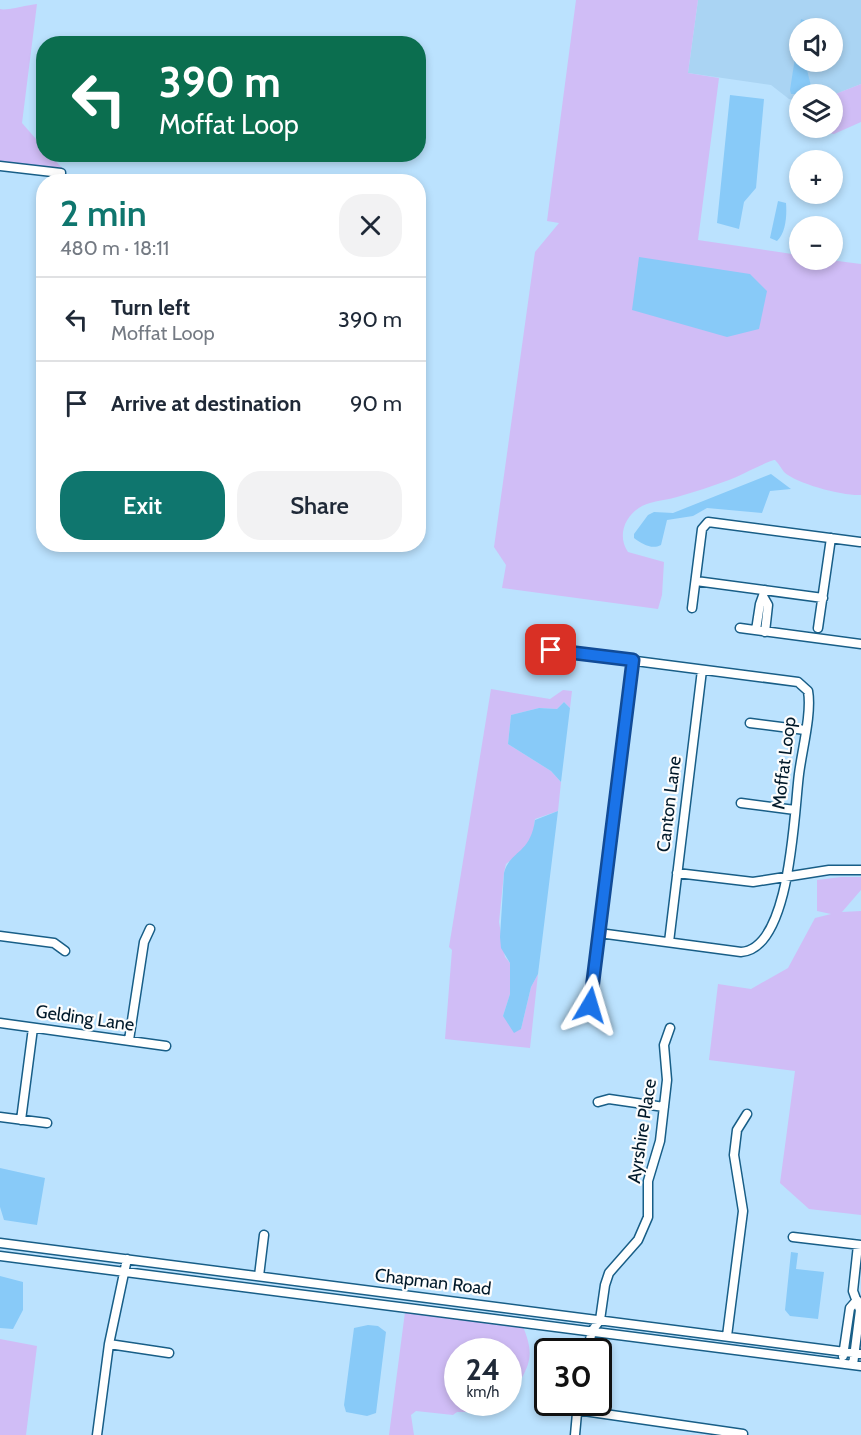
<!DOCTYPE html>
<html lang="en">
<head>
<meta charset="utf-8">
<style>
	:root { --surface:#fff; --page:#f2f2f3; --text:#1f2937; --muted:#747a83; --line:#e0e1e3; --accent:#0f766e }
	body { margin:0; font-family:Cabin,sans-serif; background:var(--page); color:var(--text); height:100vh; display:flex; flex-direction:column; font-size:22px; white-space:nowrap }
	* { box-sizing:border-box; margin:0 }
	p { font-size:20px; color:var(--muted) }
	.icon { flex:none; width:33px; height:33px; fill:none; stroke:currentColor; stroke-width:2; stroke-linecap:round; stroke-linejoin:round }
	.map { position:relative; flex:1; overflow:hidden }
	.details { position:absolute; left:36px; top:174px; width:390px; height:378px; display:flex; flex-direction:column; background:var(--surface); border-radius:24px; box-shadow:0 3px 9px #0003 }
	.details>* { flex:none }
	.guide { position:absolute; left:36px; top:36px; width:390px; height:126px; border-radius:24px; box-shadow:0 3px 9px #0003; background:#0b6e4f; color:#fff; overflow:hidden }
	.tools { position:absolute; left:789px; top:18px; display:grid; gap:12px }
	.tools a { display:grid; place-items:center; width:54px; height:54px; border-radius:50%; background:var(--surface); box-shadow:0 3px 9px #0003; font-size:30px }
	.speed { position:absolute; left:444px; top:1338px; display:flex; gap:12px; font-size:30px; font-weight:700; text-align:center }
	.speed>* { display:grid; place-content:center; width:78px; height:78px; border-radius:50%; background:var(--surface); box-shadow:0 3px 9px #0003; line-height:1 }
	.speed small { font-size:15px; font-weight:400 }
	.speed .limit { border:3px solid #111; border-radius:9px; background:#fff; color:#111 }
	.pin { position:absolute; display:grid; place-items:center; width:51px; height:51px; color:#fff; margin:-26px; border-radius:12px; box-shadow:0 3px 9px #0006 }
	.me { position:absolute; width:66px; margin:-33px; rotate:7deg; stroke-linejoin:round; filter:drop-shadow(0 0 4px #0008) }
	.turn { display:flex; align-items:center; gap:21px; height:126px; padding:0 24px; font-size:27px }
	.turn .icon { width:78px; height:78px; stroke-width:2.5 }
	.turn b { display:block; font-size:42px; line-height:51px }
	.round { display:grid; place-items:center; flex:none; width:63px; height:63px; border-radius:24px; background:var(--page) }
	.overview { display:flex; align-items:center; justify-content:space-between; height:102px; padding:0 24px }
	h1 { font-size:36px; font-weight:600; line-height:45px; color:var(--accent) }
	.primary-button { display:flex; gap:12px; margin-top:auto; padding:12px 24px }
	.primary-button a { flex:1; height:69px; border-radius:24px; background:var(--accent); color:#fff; font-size:24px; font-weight:600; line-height:69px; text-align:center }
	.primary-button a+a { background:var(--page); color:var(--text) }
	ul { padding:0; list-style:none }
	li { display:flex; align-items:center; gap:18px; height:84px; padding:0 24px; border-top:2px solid var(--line) }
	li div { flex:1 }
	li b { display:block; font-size:22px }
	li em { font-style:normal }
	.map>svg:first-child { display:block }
	.built { fill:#aad4f3; fill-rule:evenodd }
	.green { fill:#d0bdf6 }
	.water { fill:#88caf8 }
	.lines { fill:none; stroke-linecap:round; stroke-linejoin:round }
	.minor-casing { stroke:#185e87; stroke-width:11 }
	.minor { stroke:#fff; stroke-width:8 }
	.route-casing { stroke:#114b97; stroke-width:15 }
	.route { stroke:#1a73e8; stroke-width:10 }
	.labels { text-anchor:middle; stroke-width:4.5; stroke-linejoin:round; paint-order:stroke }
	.street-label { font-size:18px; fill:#00192a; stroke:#fdfdfd }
</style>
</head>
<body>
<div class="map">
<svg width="861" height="1435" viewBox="0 0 861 1435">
	<rect width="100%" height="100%" fill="#bbe2fe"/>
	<path class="built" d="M698,0H861V84L833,95L800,94L799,101L789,99L771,85L688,73ZM800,28H832V62H800Z"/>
	<path class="green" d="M576,0H698L688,73L719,78L698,240L799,255L800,260H830L861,264V495C843,496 797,484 784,472C781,468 779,464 775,460C770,460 739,476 729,480C712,486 695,492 677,497C668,500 659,500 650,503C628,509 615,533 628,552L664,562L662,595L658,609L502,588L506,565L494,547L535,252L559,223L547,221Z
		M37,4L22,123L43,147L44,154L50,155L64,170L0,162V9C6,11 27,5 37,4Z
		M861,84V122L834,134L815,130L814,128H832L833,95Z
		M491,689L550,699L563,690L572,691L570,708L564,702L557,709L539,708L511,715L508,744L551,771L561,782L558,811L535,819L533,835L526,848L506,864L504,873L499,922L505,957L510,963V994L503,1016L521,1029L531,987L538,974L530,1048L445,1039L452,950L449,947Z
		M841,877H861V890L842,912L861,911V1215L809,1209L780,1183L795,1071L709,1060L718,984L751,989L788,968L815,918L831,914L817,911V880Z
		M405,1312L523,1327C538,1361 525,1371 509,1400L508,1352H458V1402L507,1403L505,1405C485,1407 479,1413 457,1412L453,1415L416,1411L411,1415L414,1435H389Z
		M0,1339L37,1346L26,1435H0Z"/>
	<path class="water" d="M801,19L816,25L815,28H800V62H809L807,70L812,90L804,94H791L790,90Z
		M730,95L764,99L756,188L744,202L739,229L717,223Z
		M778,201L786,203C787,215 786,233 777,241L770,238Z
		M639,257L750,274L767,291L759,329L727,337L632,310Z
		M771,474L791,489L770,491L762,513L707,508L693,516L667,520L661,545C652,550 642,544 634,538V534L648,515L654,512L673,513Z
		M564,702L570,708L561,782L551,771L508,744L511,715L539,708L557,709Z
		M558,811L538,974L531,987L521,1029L514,1033L503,1016L510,994V963L501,948L500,937L504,873C510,850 530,855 535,820Z
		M0,1168L45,1178L37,1225L4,1220L0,1207Z
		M791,1252L798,1253L796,1269L824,1272L818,1319L790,1316L785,1310Z
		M0,1276L23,1282V1310L13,1329L0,1328Z
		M368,1325L378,1326L386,1332L376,1413L367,1416L346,1412L344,1405L354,1328Z"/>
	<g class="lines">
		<g class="minor-casing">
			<path id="minor" d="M0,166L61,173
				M696,581L823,598
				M764,598L768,605L765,632
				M692,608L702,529L708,522L860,542
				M740,628L861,644
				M818,628L831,538
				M756,630L760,604L765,590
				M539,652L551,650L798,682L808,691C812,713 802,750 799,774C794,812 791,949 741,952L599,933
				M750,723L805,730
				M741,803L795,810
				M677,873L753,882L829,870H861
				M0,936L54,943L65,951
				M669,942L702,670
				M584,1015L590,1005L634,660
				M0,1023L166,1046
				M129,1040L144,942L150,929
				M598,1102L609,1099L664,1107
				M0,1117L47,1123
				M21,1120L33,1028
				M793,1237L861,1245
				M0,1243L861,1354
				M0,1256L861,1366
				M259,1276L264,1235
				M727,1336L743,1211L734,1155L737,1130L747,1114
				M109,1344L169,1353
				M587,1352L592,1331L600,1320L605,1285L609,1273L638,1240L648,1217V1181L660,1141L667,1080L664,1045L670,1028
				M843,1356L850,1308L857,1300
				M853,1365L860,1310L853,1291L858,1245
				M577,1410L743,1434
				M97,1435L109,1344L127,1259
				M575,1435L578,1402"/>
		</g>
		<use href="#minor" class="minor"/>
	</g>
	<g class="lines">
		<g class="route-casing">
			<path id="route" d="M551,650L633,660L590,1005"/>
		</g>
		<use href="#route" class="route"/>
	</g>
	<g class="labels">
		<g class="street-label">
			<text transform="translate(784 763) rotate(-83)" y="6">Moffat Loop</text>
			<text transform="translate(669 804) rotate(-83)" y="6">Canton Lane</text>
			<text transform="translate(85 1018) rotate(8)" y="6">Gelding Lane</text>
			<text transform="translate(642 1131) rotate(-81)" y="6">Ayrshire Place</text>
			<text transform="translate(433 1282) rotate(7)" y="6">Chapman Road</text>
		</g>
	</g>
</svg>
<div class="tools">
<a><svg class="icon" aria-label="sound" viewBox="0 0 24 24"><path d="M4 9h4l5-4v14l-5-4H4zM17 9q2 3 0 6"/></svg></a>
<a><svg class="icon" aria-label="layers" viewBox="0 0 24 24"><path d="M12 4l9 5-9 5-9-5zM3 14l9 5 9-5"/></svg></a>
<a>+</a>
<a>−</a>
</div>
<div class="speed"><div>24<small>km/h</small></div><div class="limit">30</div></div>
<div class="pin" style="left:551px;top:650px;background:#d93025"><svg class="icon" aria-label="arrive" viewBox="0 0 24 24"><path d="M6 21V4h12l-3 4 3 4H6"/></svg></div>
<svg class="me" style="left:590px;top:1005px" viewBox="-20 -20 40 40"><path d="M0-17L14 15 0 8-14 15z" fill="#1a73e8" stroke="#fff" stroke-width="4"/></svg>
<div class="guide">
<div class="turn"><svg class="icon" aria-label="left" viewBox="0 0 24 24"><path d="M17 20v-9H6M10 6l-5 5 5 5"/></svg><div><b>390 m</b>Moffat Loop</div></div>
</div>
<section class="details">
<div class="overview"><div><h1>2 min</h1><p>480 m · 18:11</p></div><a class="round"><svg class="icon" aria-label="close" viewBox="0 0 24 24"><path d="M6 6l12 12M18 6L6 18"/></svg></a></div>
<ul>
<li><svg class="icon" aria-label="left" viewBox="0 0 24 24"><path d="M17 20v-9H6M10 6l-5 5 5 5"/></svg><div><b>Turn left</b><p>Moffat Loop</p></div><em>390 m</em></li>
<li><svg class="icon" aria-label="arrive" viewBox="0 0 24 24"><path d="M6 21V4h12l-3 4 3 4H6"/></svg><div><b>Arrive at destination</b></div><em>90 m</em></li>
</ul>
<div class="primary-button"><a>Exit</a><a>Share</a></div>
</section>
</div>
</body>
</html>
